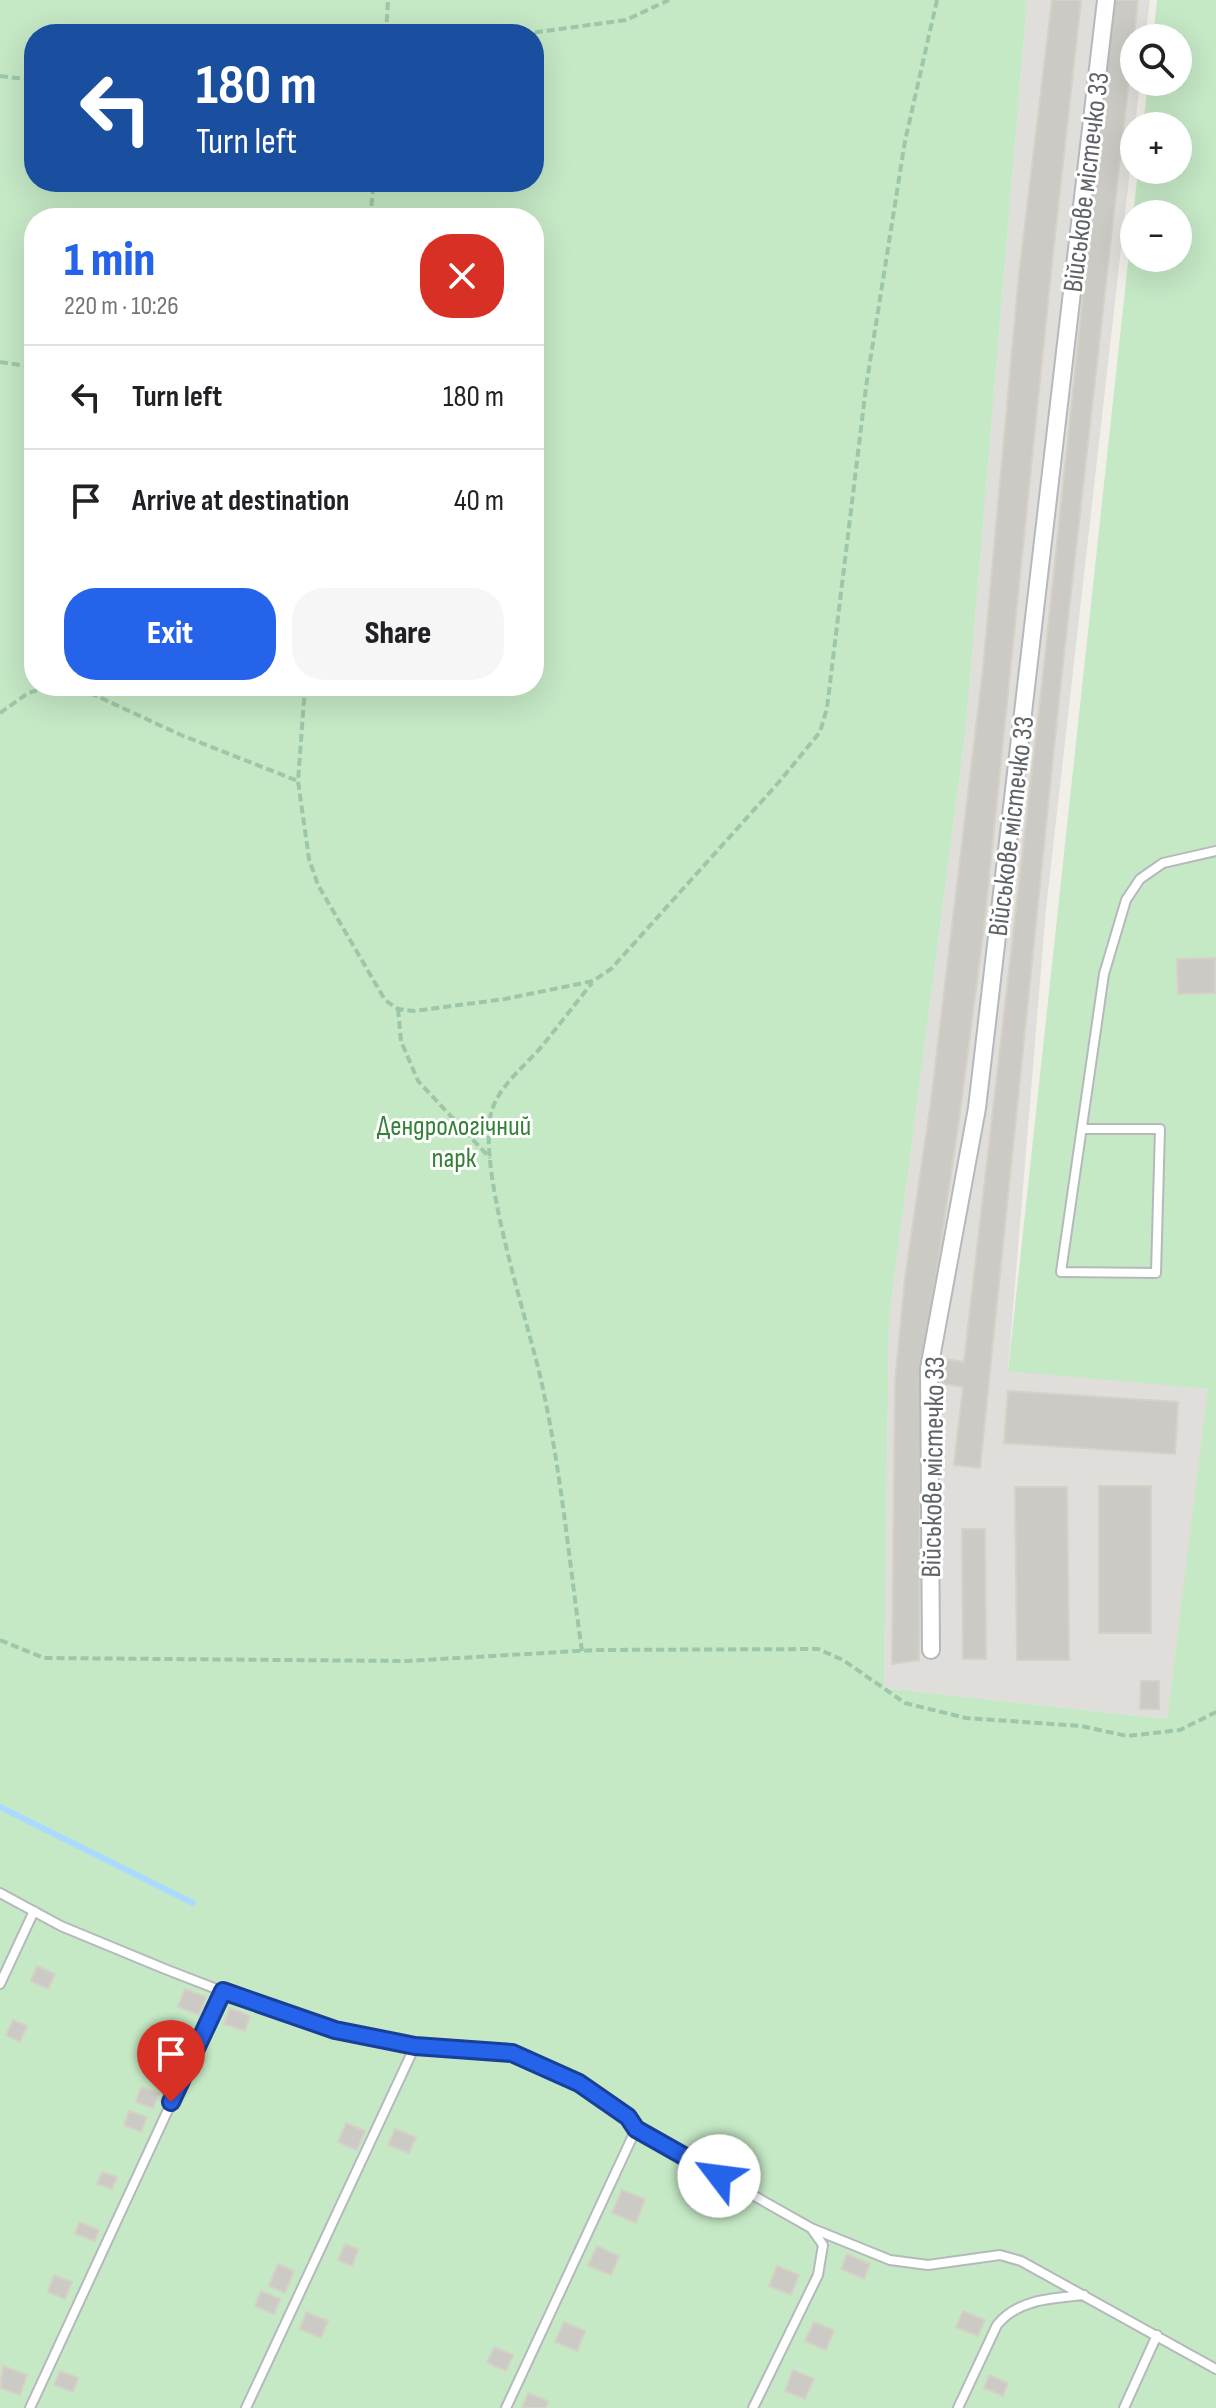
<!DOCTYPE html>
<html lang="en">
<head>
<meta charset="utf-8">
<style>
	:root { --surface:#fff; --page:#f6f6f6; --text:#202124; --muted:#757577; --line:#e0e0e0; --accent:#2563eb }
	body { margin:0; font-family:"Sofia Sans Condensed",sans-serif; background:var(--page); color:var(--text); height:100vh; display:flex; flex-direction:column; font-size:30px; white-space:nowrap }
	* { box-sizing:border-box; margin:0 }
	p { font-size:26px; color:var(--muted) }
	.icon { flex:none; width:44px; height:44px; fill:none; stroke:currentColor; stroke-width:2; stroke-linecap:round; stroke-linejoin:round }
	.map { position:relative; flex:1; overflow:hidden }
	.panel { position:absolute; left:24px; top:208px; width:520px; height:488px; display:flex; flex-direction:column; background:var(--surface); border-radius:32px; box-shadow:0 8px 32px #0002 }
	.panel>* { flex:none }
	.guide { position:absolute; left:24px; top:24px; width:520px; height:168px; border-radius:32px; box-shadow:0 8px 32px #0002; background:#1a4fa0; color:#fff; overflow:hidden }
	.fabs { position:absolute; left:1120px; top:24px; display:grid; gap:16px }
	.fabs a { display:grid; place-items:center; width:72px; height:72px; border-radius:50%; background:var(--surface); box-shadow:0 8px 32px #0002; font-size:40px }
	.pin { position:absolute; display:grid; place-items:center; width:68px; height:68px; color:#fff; margin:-82px -34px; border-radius:50% 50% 50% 0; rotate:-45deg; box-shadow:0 0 8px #0007 }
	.pin .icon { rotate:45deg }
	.me { position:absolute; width:88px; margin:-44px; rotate:300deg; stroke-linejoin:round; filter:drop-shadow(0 0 6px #0008) }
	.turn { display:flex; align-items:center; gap:28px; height:168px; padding:0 40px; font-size:36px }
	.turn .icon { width:104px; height:104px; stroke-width:2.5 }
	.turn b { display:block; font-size:56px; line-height:68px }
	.round { display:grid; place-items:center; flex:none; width:84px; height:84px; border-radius:32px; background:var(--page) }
	.summary { display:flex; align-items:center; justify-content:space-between; height:136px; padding:0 40px }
	h1 { font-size:48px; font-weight:800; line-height:60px; color:var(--accent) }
	.primary-button { display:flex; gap:16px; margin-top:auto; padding:16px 40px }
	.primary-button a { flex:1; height:92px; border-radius:32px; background:var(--accent); color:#fff; font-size:32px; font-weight:800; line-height:92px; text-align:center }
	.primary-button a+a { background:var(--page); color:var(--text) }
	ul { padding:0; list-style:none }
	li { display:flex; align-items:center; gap:24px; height:104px; padding:0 40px; border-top:2px solid var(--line) }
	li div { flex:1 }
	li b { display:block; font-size:30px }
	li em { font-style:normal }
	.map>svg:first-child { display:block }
	.industrial { fill:#e0deda }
	.green { fill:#c5e8c5; fill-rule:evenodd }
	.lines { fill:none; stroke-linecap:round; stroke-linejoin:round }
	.stream { stroke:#aadaff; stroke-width:6 }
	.building { fill:#cccac5; stroke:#d6d1c6; stroke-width:2 }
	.lane-casing { stroke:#b5b8bc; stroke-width:12 }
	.street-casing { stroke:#b5b8bc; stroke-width:20 }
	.path { stroke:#9cc7a9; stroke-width:4; stroke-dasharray:8 4; stroke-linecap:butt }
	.lane { stroke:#fff; stroke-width:8 }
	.street { stroke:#fff; stroke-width:16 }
	.route-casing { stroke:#184099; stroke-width:20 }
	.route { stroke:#2563eb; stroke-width:14 }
	.labels { text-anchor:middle; stroke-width:6; stroke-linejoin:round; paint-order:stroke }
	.street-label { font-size:28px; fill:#5f6368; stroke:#fff }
	.park-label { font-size:28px; fill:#348238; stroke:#fff }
</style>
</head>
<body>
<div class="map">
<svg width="1216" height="2408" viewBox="0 0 1216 2408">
	<rect width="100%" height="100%" fill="#f1efe8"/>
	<path class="industrial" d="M1027,0H1150L1145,38H1134V82H1140L1046,909L1008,1370L1209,1389L1167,1719L884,1688L889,1319L966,727Z"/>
	<path class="green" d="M0,0H1027L966,727L889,1319L884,1688L1167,1719L1208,1389L1008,1371L1138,170H1178V126H1143L1148,82H1178V38H1153L1157,0H1216V2408H0ZM34,34H534V182H34ZM1134,214H1178V258H1134ZM34,218H534V686H34Z"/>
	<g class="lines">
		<path class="stream" d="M0,1807L193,1903"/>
	</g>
	<path class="building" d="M1052,0H1081L1052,263L984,927L960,1113L921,1377L919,1660L892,1664L895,1383L905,1278L931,1101L983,669L1019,274Z
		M1114,0H1138L1059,699L980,1468L954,1465L963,1387L933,1382L938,1358L964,1362L1044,666Z
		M1215,958V993L1178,994L1177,959Z
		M1008,1391L1178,1402L1175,1454L1004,1443Z
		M1099,1486H1151V1633H1099Z
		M1015,1487H1067L1069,1660H1017Z
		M962,1529H985L986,1659H963Z
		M1141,1681H1159V1709H1140Z
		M37,1966L55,1974L48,1989L31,1981Z
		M185,1989L206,1997L199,2015L178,2007Z
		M230,2008L250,2016L245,2031L224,2024Z
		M13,2020L27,2026L20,2042L6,2035Z
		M141,2087L159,2093L153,2108L136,2102Z
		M129,2111L147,2117L141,2132L124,2125Z
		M346,2123L365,2131L357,2150L338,2142Z
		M395,2129L416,2137L409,2153L388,2145Z
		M102,2172L117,2177L112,2189L97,2184Z
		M622,2190L645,2199L636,2223L612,2213Z
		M79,2222L99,2230L95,2241L75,2234Z
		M345,2244L358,2249L352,2266L338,2260Z
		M597,2246L619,2256L611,2275L588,2266Z
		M847,2254L870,2264L864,2279L841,2269Z
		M278,2264L294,2271L285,2293L269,2286Z
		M777,2266L799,2275L791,2295L769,2286Z
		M54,2275L72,2282L65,2299L48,2292Z
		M261,2291L280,2299L274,2314L255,2306Z
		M963,2311L985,2320L978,2336L956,2327Z
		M306,2312L328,2321L321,2338L300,2329Z
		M564,2322L585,2331L577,2351L555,2342Z
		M814,2322L834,2330L826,2350L805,2341Z
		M494,2347L513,2355L506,2371L487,2363Z
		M3,2366L27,2375L20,2395L0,2388Z
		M793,2370L814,2379L805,2399L785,2391Z
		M60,2371L78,2378L73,2392L54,2385Z
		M989,2375L1008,2383L1003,2396L984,2388Z
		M528,2393L548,2401L546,2408H522Z"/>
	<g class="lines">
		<g class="lane-casing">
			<path id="lane" d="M1082,1129H1160L1156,1273L1061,1272L1104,974L1126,900L1140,879L1163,863L1216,851
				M0,1893L61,1926L165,1969L263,2007L335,2030L415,2046L512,2053L579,2083L628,2117L636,2129L811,2228L890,2260L928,2265L1000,2255L1021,2261L1216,2369
				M0,1984L34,1911
				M30,2408L223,1991
				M246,2408L415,2046
				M506,2408L636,2129
				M753,2408L818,2275L823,2245L811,2228
				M958,2408L997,2325C1018,2299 1053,2298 1084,2295
				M1124,2408L1157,2335"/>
		</g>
		<g class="street-casing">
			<path id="street" d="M931,1650L929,1369L977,1108L1106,0"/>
		</g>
		<path class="path" d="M386,34L388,0
			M523,34L626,20L669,0
			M0,76L34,80
			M370,218L374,182
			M0,362L34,367
			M67,686L86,691L181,735L298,781
			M305,686L298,781L309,859L318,885L385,1000L398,1009L414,1011L505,999L593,981L611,969L779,782L820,732L827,708L866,387L905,141L937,0
			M0,713L28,693L53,686
			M398,1009L401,1041L418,1081L490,1158
			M0,1640L44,1658L407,1661L595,1650L818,1649L843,1660L905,1703L966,1718L1081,1726L1127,1736L1180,1730L1216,1712
			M582,1651C569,1561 561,1469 541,1380C528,1321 473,1158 493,1107C503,1082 526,1065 543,1045C559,1025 575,1004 592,983"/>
		<use href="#lane" class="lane"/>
		<use href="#street" class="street"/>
	</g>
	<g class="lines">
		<g class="route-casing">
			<path id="route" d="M171,2102L223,1991L335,2030L415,2046L512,2053L579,2083L628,2117L636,2129L719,2176"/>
		</g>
		<use href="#route" class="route"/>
	</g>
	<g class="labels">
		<g class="street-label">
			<text transform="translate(1085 182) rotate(-83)" y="10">Військове містечко 33</text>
			<text transform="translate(1010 826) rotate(-83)" y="10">Військове містечко 33</text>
			<text transform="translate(932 1467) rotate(-89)" y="10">Військове містечко 33</text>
		</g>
		<g class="park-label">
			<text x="454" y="1135">Дендрологічний<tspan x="454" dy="32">парк</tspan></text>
		</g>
	</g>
</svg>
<div class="fabs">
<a><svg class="icon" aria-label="search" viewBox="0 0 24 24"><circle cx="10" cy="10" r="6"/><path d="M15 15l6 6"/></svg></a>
<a>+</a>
<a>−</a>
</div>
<div class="pin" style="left:171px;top:2102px;background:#d93025"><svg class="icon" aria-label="arrive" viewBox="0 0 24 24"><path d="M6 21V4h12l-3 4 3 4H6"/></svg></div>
<svg class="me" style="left:719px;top:2176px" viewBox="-20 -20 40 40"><circle r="19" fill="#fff"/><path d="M0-13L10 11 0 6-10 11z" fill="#2563eb"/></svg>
<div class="guide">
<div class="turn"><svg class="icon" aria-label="left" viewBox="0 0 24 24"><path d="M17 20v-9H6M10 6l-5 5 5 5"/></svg><div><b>180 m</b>Turn left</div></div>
</div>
<section class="panel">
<div class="summary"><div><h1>1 min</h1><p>220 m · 10:26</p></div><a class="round" style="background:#d93025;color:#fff"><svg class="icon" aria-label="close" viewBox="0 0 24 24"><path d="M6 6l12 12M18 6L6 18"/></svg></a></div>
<ul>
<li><svg class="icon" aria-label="left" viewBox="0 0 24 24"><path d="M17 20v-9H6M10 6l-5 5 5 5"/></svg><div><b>Turn left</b></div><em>180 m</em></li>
<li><svg class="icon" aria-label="arrive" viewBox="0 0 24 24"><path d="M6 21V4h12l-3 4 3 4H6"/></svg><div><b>Arrive at destination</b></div><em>40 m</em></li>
</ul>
<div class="primary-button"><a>Exit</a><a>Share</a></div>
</section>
</div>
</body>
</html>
